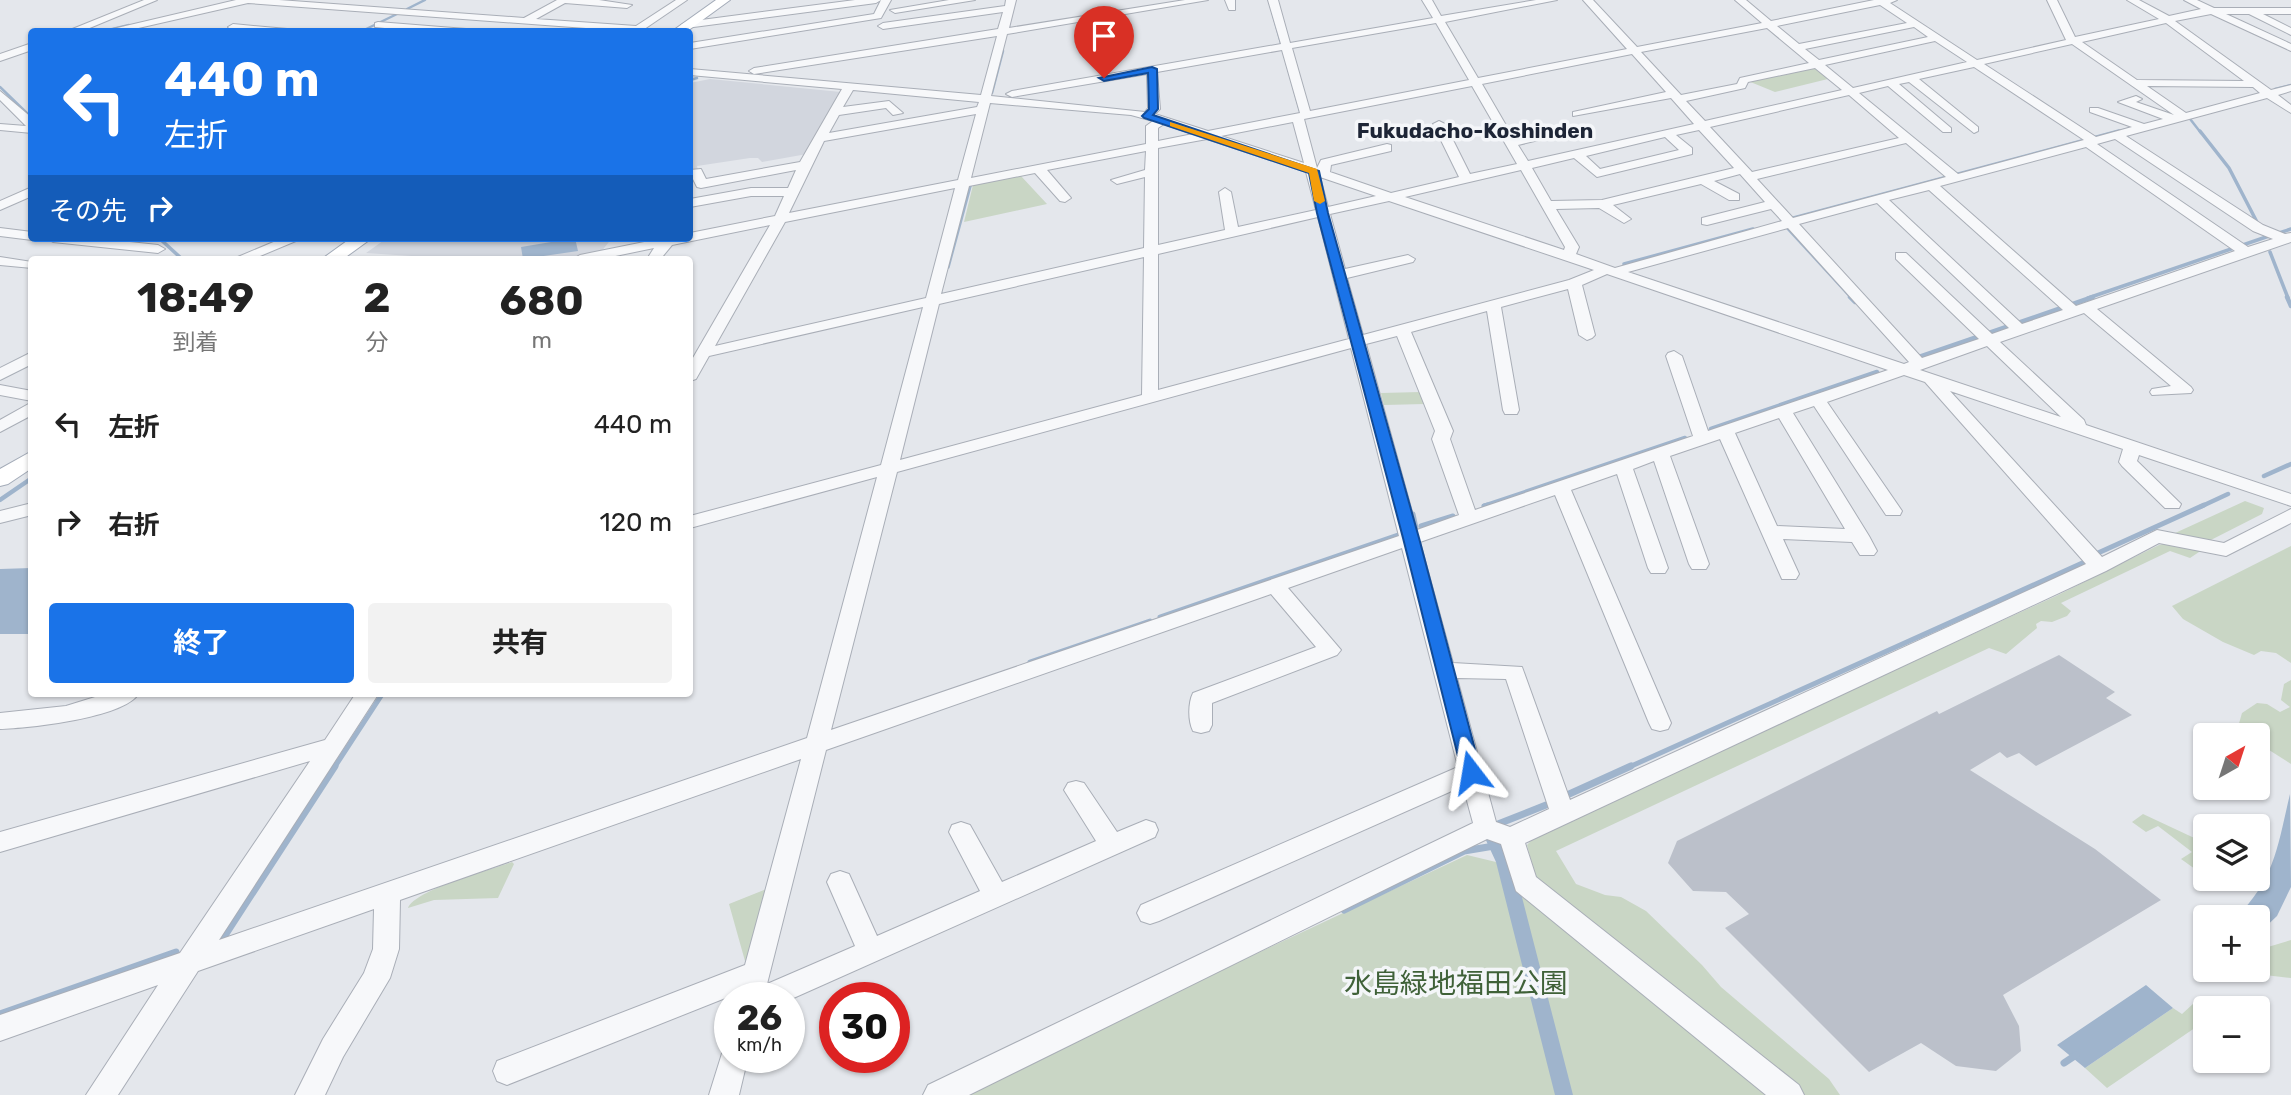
<!DOCTYPE html>
<html lang="ja">
<head>
<meta charset="utf-8">
<style>
	:root { --surface:#fff; --page:#f2f2f2; --text:#222; --muted:#767676; --accent:#1a73e8 }
	body { margin:0; font-family:Rubik,"Noto Sans JP",sans-serif; background:var(--page); color:var(--text); height:100vh; display:flex; flex-direction:column; font-size:26px; white-space:nowrap }
	* { box-sizing:border-box; margin:0 }
	p { font-size:23px; color:var(--muted) }
	.icon { flex:none; width:38px; height:38px; fill:none; stroke:currentColor; stroke-width:2; stroke-linecap:round; stroke-linejoin:round }
	.map { position:relative; flex:1; overflow:hidden }
	.panel { position:absolute; left:28px; top:256px; width:665px; height:441px; display:flex; flex-direction:column; background:var(--surface); border-radius:7px; box-shadow:0 2px 5px #0004 }
	.panel>* { flex:none }
	.banner { position:absolute; left:28px; top:28px; width:665px; height:214px; border-radius:7px; box-shadow:0 2px 5px #0004; background:#1a73e8; color:#fff; overflow:hidden }
	.needle { width:46px; rotate:39deg }
	.fabs { position:absolute; left:2193px; top:723px; display:grid; gap:14px }
	.fabs a { display:grid; place-items:center; width:77px; height:77px; border-radius:7px; background:var(--surface); box-shadow:0 2px 5px #0004; font-size:35px }
	.speed { position:absolute; left:714px; top:982px; display:flex; gap:14px; font-size:35px; font-weight:700; text-align:center }
	.speed>* { display:grid; place-content:center; width:91px; height:91px; border-radius:50%; background:var(--surface); box-shadow:0 2px 5px #0004; line-height:1 }
	.speed small { font-size:18px; font-weight:400 }
	.speed .limit { border:10px solid #d22; background:#fff; color:#111 }
	.pin { position:absolute; display:grid; place-items:center; width:60px; height:60px; color:#fff; margin:-72px -30px; border-radius:50% 50% 50% 0; rotate:-45deg; box-shadow:0 0 7px #0007 }
	.pin .icon { rotate:45deg }
	.me { position:absolute; width:77px; margin:-38px; rotate:346deg; stroke-linejoin:round; filter:drop-shadow(0 0 5px #0008) }
	.turn { display:flex; align-items:center; gap:24px; height:147px; padding:0 21px; font-size:32px }
	.turn .icon { width:91px; height:91px; stroke-width:2.5 }
	.turn b { display:block; font-size:49px; line-height:60px }
	.then { display:flex; align-items:center; height:66px; padding:0 21px; background:#0003; gap:14px; font-size:26px }
	.eta { display:flex; justify-content:space-evenly; align-items:center; height:119px; text-align:center }
	.eta b { font-size:42px; font-weight:700; line-height:49px }
	.primary-button { display:flex; gap:14px; margin-top:auto; padding:14px 21px }
	.primary-button a { flex:1; height:80px; border-radius:7px; background:var(--accent); color:#fff; font-size:28px; font-weight:700; line-height:80px; text-align:center }
	.primary-button a+a { background:var(--page); color:var(--text) }
	ul { padding:0; list-style:none }
	li { display:flex; align-items:center; gap:21px; height:98px; padding:0 21px }
	li div { flex:1 }
	li b { display:block; font-size:26px }
	li em { font-style:normal }
	.map>svg:first-child { display:block }
	.built { fill:#d2d6de }
	.green { fill:#c9d6c5 }
	.water { fill:#9fb4cc }
	.lines { fill:none; stroke-linecap:round; stroke-linejoin:round }
	.stream-far4 { stroke:#9fb4cc; stroke-width:2.5 }
	.stream-far3 { stroke:#9fb4cc; stroke-width:3.5 }
	.stream-far2 { stroke:#9fb4cc; stroke-width:4.5 }
	.stream-far1 { stroke:#9fb4cc; stroke-width:5 }
	.stream { stroke:#9fb4cc; stroke-width:7 }
	.building { fill:#bbc0ca }
	.minor-casing { stroke:#a9aeb7; stroke-width:2 }
	.major-casing { stroke:#a3abb8; stroke-width:2 }
	.minor { fill:#f7f8fa; fill-rule:evenodd }
	.major { fill:#fff; fill-rule:evenodd }
	.route { fill:#1a73e8; stroke:#114b97; stroke-width:2 }
	.slow { fill:#f59e0b }
	.labels { text-anchor:middle; stroke-width:7; stroke-linejoin:round; paint-order:stroke }
	.far-quarter-label { font-size:21px; font-weight:bold; fill:#1d2536; stroke:#f4f6f9 }
	.near-park-label { font-size:28px; fill:#3f6138; stroke:#f4f6f9 }
</style>
</head>
<body>
<div class="map">
<svg width="2291" height="1095" viewBox="0 0 2291 1095">
	<rect width="100%" height="100%" fill="#e4e7ec"/>
	<path class="built" d="M710,79L841,92L807,154L762,162L758,158H750L697,166L698,171L690,172V83Z
		M387,238H612L601,252L566,259H457L366,253Z"/>
	<path class="green" d="M1817,66L1832,78L1775,92L1748,81Z
		M1021,176L1047,204L964,222L973,185Z
		M1421,392L1425,404L1384,405L1381,393Z
		M2245,501L2264,508L2262,514L2205,543L2173,534Z
		M2176,541L2205,548L2190,558L2170,551L2061,603L2071,611L2067,616L2052,622L2041,621L2036,624L2037,628L2006,654L1989,648L1556,851L1576,884L1605,895L1621,897L1646,911L1702,965L1721,987L1829,1079L1840,1095H1799L1548,891L1535,876L1527,845L1537,834L2056,596L2159,545Z
		M2291,546V663L2276,653L2261,651L2254,655L2223,642L2183,619L2172,606Z
		M2291,680V764L2258,743V735H2245L2238,727L2242,713L2257,703L2267,704L2280,712L2290,707L2281,700L2284,684Z
		M2143,814L2205,843V872L2195,869L2181,859L2192,852L2158,826L2146,832L2132,822Z
		M1467,855L1496,862L1552,916L1765,1095H954Z
		M512,862L514,864L498,898L434,900L408,908C416,889 491,870 512,862Z
		M769,888L754,953L745,961L729,904Z
		M2291,940V978L2265,975L2254,970H2258V950Z
		M2194,1003L2205,1012V1021L2107,1088L2085,1068L2173,1008L2182,1014Z"/>
	<path class="water" d="M575,238L578,251L523,259L521,247Z
		M31,568V634H0V569Z
		M2290,794L2291,887L2277,916L2258,934V917H2236C2275,880 2278,844 2290,794Z
		M1484,836L1508,843L1573,1095H1555L1496,862Z
		M2146,985L2173,1008L2085,1068L2057,1045Z"/>
	<g class="lines">
		<path class="stream-far4" d="M1269,0L1302,118
			M407,9L425,0
			M1603,21L1631,53
			M100,32L129,25
			M360,32L397,14
			M690,80L697,78
			M0,87L32,118
			M2275,89L2291,85
			M992,93L1003,51
			M2187,115L2201,133
			M2113,133L2138,126"/>
		<path class="stream-far3" d="M2200,131L2229,168L2259,226
			M1786,220L2119,131
			M1784,224L1852,298
			M2276,234L2291,229
			M159,238L182,259
			M2270,252L2288,298
			M1624,264L1753,229
			M948,267L970,186
			M2088,298L2269,236"/>
		<path class="stream-far2" d="M1850,297L1855,302
			M2287,297L2291,306
			M1919,357L2093,297
			M1711,429L1877,372
			M2264,476L2291,464
			M0,500L32,478
			M1484,506L1685,438
			M2200,507L2228,494"/>
		<path class="stream-far1" d="M1484,506L1488,505
			M1413,514L1416,528
			M1421,526L1453,516
			M2098,553L2204,505
			M1160,617L1398,535
			M1030,662L1150,621
			M334,768L383,693
			M1627,768L2089,560"/>
		<path class="stream" d="M1567,795L1631,766
			M1498,824L1546,805
			M1344,910L1464,851L1494,846
			M222,940L335,766
			M0,1014L176,952
			M2064,1063L2076,1055"/>
	</g>
	<path class="building" d="M2059,655L2115,692L2106,698L2132,715L2036,766L2019,753L2007,758L2000,752L1970,770L2095,849L2161,900L2003,995L2019,1026L2021,1051L1996,1071L1956,1066L1921,1043L1869,1072L1725,928L1749,914L1726,892L1693,891L1668,863L1677,841L1937,711L1939,714Z"/>
	<g class="lines">
		<g class="minor-casing">
			<path id="minor" d="M144,0H157L80,32H65Z
				M236,0H279L524,18L557,0H599L632,5L627,8L565,3L536,19L636,26L676,0H687L640,32L248,3L121,32H100Z
				M855,0H881L876,3L686,28L681,25L686,22Z
				M881,0H891L881,18L690,49V43L874,14Z
				M949,0H975L895,13L890,10Z
				M1006,0H1016L1009,28L1185,0H1208L1007,34L991,96L1145,112L1148,108L1147,74L1012,97L1006,94L1012,91L1281,44L1268,0H1278L1290,43L1433,18L1422,0H1432L1441,16L1536,0H1557L1445,22L1478,78L1627,49L1583,0H1593L1637,47L1762,23L1735,0H1746L1771,21L1874,0H1897L1890,3L1977,60L2066,40L2047,0H2057L2075,37L2159,19L2127,0H2139L2169,16L2201,9L2184,0H2197L2214,8H2291V14H2263L2291,28V35L2249,14H2226L2291,44V51L2211,14L2175,21L2271,90L2291,85V91L2278,95L2291,105V113L2267,98L2126,136L2263,225L2285,234L2291,233V242L2097,309L2191,387L2193,390L2191,393L2152,395L2150,392L2152,389L2171,386L2084,313L2000,342L2084,420L2086,425L2291,494V506L2139,455L2137,461L2181,504L2179,508H2165L2122,466L2119,462L2123,449L1950,391L2102,557L2157,530L2224,543L2291,509V523L2226,556L2159,543L2106,571L1525,843L1536,877L1799,1085L1804,1095H1766L1516,891L1501,844L1487,839L969,1095H923L928,1085L1473,823L1463,786L1159,921L1150,924L1141,921L1137,913L1141,905L1458,767L1402,548L1288,588L1341,650L1337,655L1212,703V725L1209,731L1201,733L1193,731C1188,721 1188,703 1193,693L1316,647L1271,594L826,750L767,984L855,946L827,882L831,874L840,871L849,874L877,936L980,891L949,832L952,825L961,822L970,825L1002,882L1096,841L1064,790L1068,783L1076,781L1084,783L1117,832L1146,820L1155,823L1158,830L1155,837L789,1000V998H736L738,993L507,1085L497,1081L493,1071L497,1061L745,965L801,759L400,900L399,949L390,978L343,1057L325,1095H295L323,1039L364,973L373,949L374,909L198,971L118,1095H86L158,985L0,1041V1015L180,953L310,761L0,852V832L325,740L356,693H379L219,940L807,738L877,477L690,528V516L881,465L923,307L709,356L696,379L690,381V363L770,225L672,245L663,256L666,259H647L654,248L601,259H573L580,255L664,238H690V233L775,216L784,196H751L690,207V199L751,188H788L796,170L701,188L697,187L692,177L690,178V170L701,169L706,179L800,162L842,89L690,75V69L981,95L997,36L754,74L749,71L754,68L998,29L1003,12L883,29L878,26L883,23L1005,6ZM1880,5L1907,23L1799,44L1777,26ZM1436,23L1469,80L1310,111L1292,48ZM2166,23L2244,81L2137,80L2082,42ZM1914,27L1928,37L1819,60L1805,49ZM1767,28L1809,63L1740,78L1737,84L1681,95L1641,52ZM1935,41L1967,62L1853,88L1825,65ZM2072,44L2174,115L2136,102L2142,99L2136,96L2118,102L2163,119L2144,124L2098,108H2090V112L2132,127L2096,137L1984,64ZM1282,50L1300,113L1208,131L1155,114L1160,109L1157,72ZM1632,54L1666,92L1573,112V116L1671,98L1694,124L1528,161L1518,145L1590,128L1584,125L1514,139L1482,84ZM1974,67L2084,140L1958,174L1859,93L1888,86L1943,132H1951V128L1899,84L1909,82L1974,133L1978,131V127L1919,79ZM1815,68L1842,90L1705,121L1686,101L1745,88L1748,82ZM1472,86L1517,164L1470,174L1445,124L1439,121L1433,124L1459,177L1391,193L1330,172L1331,165L1391,151V145L1387,144L1321,160L1317,168L1304,119ZM2147,86L2253,87L2260,93L2186,113ZM853,90L979,102L977,107L829,133L839,115L886,108L893,115L903,113L889,101L843,107ZM1849,95L1899,138L1752,172L1710,127ZM990,103L1131,115L1153,121L1146,126V144L971,178ZM976,114L958,180L789,213L824,141ZM1293,122L1304,163L1221,136ZM1164,124L1193,134L1158,141V128ZM1699,130L1734,168L1602,200L1551,201L1532,168L1574,158L1597,177L1692,154V148L1676,135ZM1665,137L1679,150L1600,169L1586,156ZM1207,139L1306,172L1316,210L1238,227L1231,192L1225,188L1219,192L1225,230L1158,245V148ZM2115,139L2253,231L2273,239L2248,247L2097,144ZM1906,143L1946,177L1793,218L1757,179ZM2086,147L2235,251L2076,306L1940,186ZM1146,151L1145,170L1111,180L1117,184L1145,177L1144,248L941,294L969,186L1035,173L1060,201L1065,202L1071,198L1047,170ZM1521,170L1565,247L1564,250L1405,197ZM1740,174L1765,202L1702,218V224L1707,225L1771,209L1782,221L1615,268L1576,254L1579,247L1556,209L1599,208L1624,223L1631,219L1613,205L1701,184L1729,200H1739V194L1714,181ZM1320,177L1376,196L1328,207ZM955,188L926,298L715,346L785,222ZM1929,190L2063,310L2022,324L1889,200ZM1389,201L1594,270L1569,280L1363,335L1347,278L1413,262L1415,259L1408,255L1345,269L1330,214ZM1877,203L2009,328L1992,334L1906,253H1896V259L1979,339L1922,358L1799,224ZM1318,217L1349,339L1158,390V254ZM1788,228L1909,362L1904,364L1628,272ZM1144,257L1142,395L900,460L939,304ZM1607,274L1888,370L1708,431L1682,356L1674,351L1668,353L1666,356L1693,436L1475,510L1450,439L1453,431L1411,332L1487,311L1503,410L1505,414H1517L1519,410L1501,307L1568,289L1579,335L1587,340L1592,338L1595,335L1582,285ZM1397,336L1435,431L1432,439L1459,515L1417,530L1366,344ZM1987,346L2061,417L1920,370ZM1351,348L1399,536L831,730L897,472ZM1904,375L1925,382L2086,564L1570,800L1522,667L1453,663L1420,542L1555,495L1649,723L1652,729L1660,731L1668,729L1671,723L1571,490L1617,474L1648,568L1651,573H1665L1668,568L1633,469L1654,461L1689,564L1692,569H1706L1709,564L1670,456L1720,439L1782,579H1796L1799,574L1783,539L1852,542L1860,555H1874L1877,551L1869,536L1793,413L1814,406L1886,515H1900L1902,511L1827,402ZM1779,418L1845,529L1777,526L1735,433ZM1457,678L1506,679L1549,809L1510,827L1496,822Z
				M1225,0H1235V10H1229Z
				M378,22L466,29L471,32H423L375,27V23Z
				M233,24L287,29L292,32L230,29L228,27Z
				M32,43V50L0,61V54Z
				M0,91L32,118V133L0,130V124L26,126L0,100Z
				M32,187V196L0,210V201Z
				M0,228L32,232V238H37L32,240L0,236Z
				M46,238H92L158,245L165,249L158,253L53,242Z
				M283,238H303L253,259H233Z
				M0,257L32,262V268L0,265Z
				M32,352V364L0,380V368Z
				M0,385L32,391V401L0,395Z
				M32,402V415L0,432V420Z
				M32,503V515L0,523V511Z
				M108,693H139C125,718 29,728 0,729V713L66,706Z
				M730,1045V1057H748L739,1095H709L724,1047Z"/>
		</g>
		<g class="major-casing">
			<path id="major" d="M716,0H730L686,32H671Z
				M351,238H372L343,259H322Z
				M32,451V468L8,484L0,486V469Z"/>
		</g>
		<use href="#minor" class="minor"/>
		<use href="#major" class="major"/>
	</g>
	<path class="route" d="M1152,67L1157,69L1158,109L1153,115L1319,171L1328,213L1419,538L1481,772L1478,777L1471,779L1465,777L1462,772L1403,538L1317,213L1309,173L1144,118L1142,116L1149,109L1148,73L1104,81L1099,78Z"/>
	<path class="slow" d="M1170,122L1317,169L1325,201L1320,204L1314,201L1309,173L1170,126Z"/>
	<g class="labels">
		<g class="far-quarter-label">
			<text x="1475" y="138">Fukudacho-Koshinden</text>
		</g>
		<g class="near-park-label">
			<text x="1456" y="993">水島緑地福田公園</text>
		</g>
	</g>
</svg>
<div class="fabs">
<a><svg class="needle" viewBox="-14 -14 28 28"><path d="M0-13l5 13h-10z" fill="#e53935"/><path d="M0 13l5-13h-10z" fill="#767676"/></svg></a>
<a><svg class="icon" aria-label="layers" viewBox="0 0 24 24"><path d="M12 4l9 5-9 5-9-5zM3 14l9 5 9-5"/></svg></a>
<a>+</a>
<a>−</a>
</div>
<div class="speed"><div>26<small>km/h</small></div><div class="limit">30</div></div>
<div class="pin" style="left:1104px;top:78px;background:#d93025"><svg class="icon" aria-label="arrive" viewBox="0 0 24 24"><path d="M6 21V4h12l-3 4 3 4H6"/></svg></div>
<svg class="me" style="left:1471px;top:772px" viewBox="-20 -20 40 40"><path d="M0-17L14 15 0 8-14 15z" fill="#1a73e8" stroke="#fff" stroke-width="4"/></svg>
<div class="banner">
<div class="turn"><svg class="icon" aria-label="left" viewBox="0 0 24 24"><path d="M17 20v-9H6M10 6l-5 5 5 5"/></svg><div><b>440 m</b>左折</div></div>
<div class="then">その先<svg class="icon" aria-label="right" viewBox="0 0 24 24"><path d="M7 20v-9h11M14 6l5 5-5 5"/></svg></div>
</div>
<section class="panel">
<div class="eta">
<div><b>18:49</b><p>到着</p></div>
<div><b>2</b><p>分</p></div>
<div><b>680</b><p>m</p></div>
</div>
<ul>
<li><svg class="icon" aria-label="left" viewBox="0 0 24 24"><path d="M17 20v-9H6M10 6l-5 5 5 5"/></svg><div><b>左折</b></div><em>440 m</em></li>
<li><svg class="icon" aria-label="right" viewBox="0 0 24 24"><path d="M7 20v-9h11M14 6l5 5-5 5"/></svg><div><b>右折</b></div><em>120 m</em></li>
</ul>
<div class="primary-button"><a>終了</a><a>共有</a></div>
</section>
</div>
</body>
</html>
